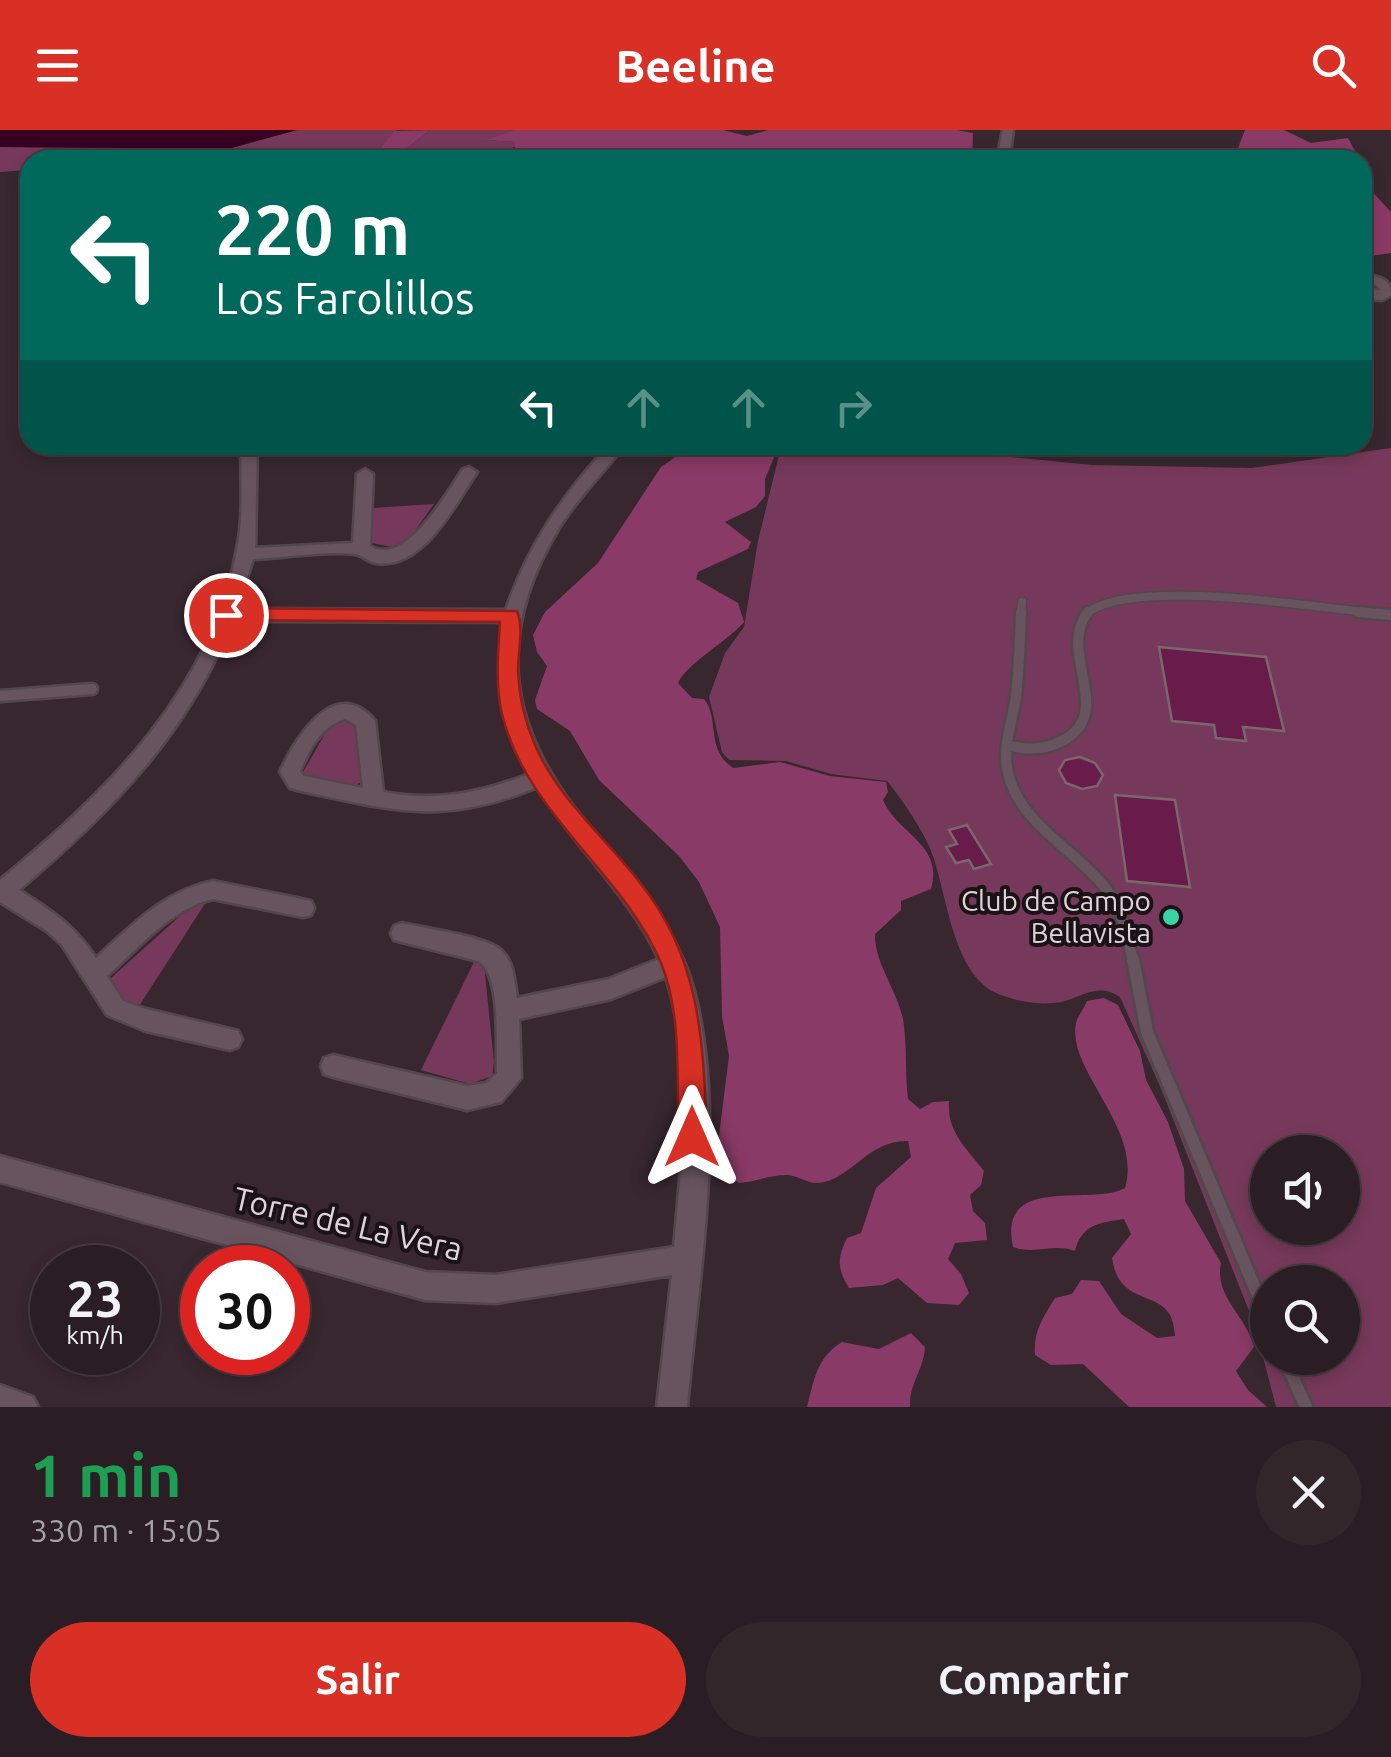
<!DOCTYPE html>
<html lang="es">
<head>
<meta charset="utf-8">
<style>
	:root { --surface:#2a1d23; --page:#32262b; --text:#f1f3f6; --muted:#a5a2a6; --line:#463b41; --accent:#d93025 }
	body { margin:0; font-family:Ubuntu,sans-serif; background:var(--page); color:var(--text); height:100vh; display:flex; flex-direction:column; font-size:38px; white-space:nowrap }
	* { box-sizing:border-box; margin:0 }
	p { font-size:32px; color:var(--muted) }
	.icon { flex:none; width:55px; height:55px; fill:none; stroke:currentColor; stroke-width:2; stroke-linecap:round; stroke-linejoin:round }
	.map { position:relative; height:1277px; overflow:hidden }
	.side { display:flex; flex-direction:column; background:var(--surface); flex:1 }
	.side>* { flex:none }
	.top-card { position:absolute; left:20px; top:20px; width:1352px; height:305px; border-radius:30px; box-shadow:0 5px 15px #0003,0 0 0 2px var(--line); background:#00695c; color:#fff; overflow:hidden }
	.tools { position:absolute; left:1250px; top:1005px; display:grid; gap:20px }
	.tools a { display:grid; place-items:center; width:110px; height:110px; border-radius:50%; background:var(--surface); box-shadow:0 5px 15px #0003,0 0 0 2px var(--line); font-size:50px }
	.speed { position:absolute; left:30px; top:1115px; display:flex; gap:20px; font-size:50px; font-weight:700; text-align:center }
	.speed>* { display:grid; place-content:center; width:130px; height:130px; border-radius:50%; background:var(--surface); box-shadow:0 5px 15px #0003,0 0 0 2px var(--line); line-height:1 }
	.speed small { font-size:25px; font-weight:400 }
	.speed .limit { border:15px solid #d22; background:#fff; color:#111 }
	.pin { position:absolute; display:grid; place-items:center; width:85px; height:85px; color:#fff; margin:-42px; border:5px solid #fff; border-radius:50%; box-shadow:0 2px 10px #0007 }
	.me { position:absolute; width:110px; margin:-55px; rotate:0deg; stroke-linejoin:round; filter:drop-shadow(0 0 8px #0008) }
	.turn { display:flex; align-items:center; gap:35px; height:210px; padding:0 30px; font-size:45px }
	.turn .icon { width:130px; height:130px; stroke-width:2.5 }
	.turn b { display:block; font-size:70px; line-height:85px }
	.lanes { display:flex; align-items:center; height:95px; padding:0 30px; background:#0003; justify-content:center; gap:50px; direction:ltr }
	.lanes .off { opacity:.35 }
	.round { display:grid; place-items:center; flex:none; width:105px; height:105px; border-radius:52px; background:var(--page) }
	.overview { display:flex; align-items:center; justify-content:space-between; height:170px; padding:0 30px }
	h1 { font-size:60px; font-weight:700; line-height:75px; color:#1e9e55 }
	.action { display:flex; gap:20px; margin-top:auto; padding:20px 30px }
	.action a { flex:1; height:115px; border-radius:60px; background:var(--accent); color:#fff; font-size:40px; font-weight:700; line-height:115px; text-align:center }
	.action a+a { background:var(--page); color:var(--text) }
	header { display:flex; justify-content:space-between; align-items:center; height:130px; padding:0 30px; background:var(--accent); color:#fff; font-size:45px; font-weight:700 }
	.map>svg:first-child { display:block }
	.green { fill:#77395b; fill-rule:evenodd }
	.forest { fill:#8a3a66 }
	.water { fill:#380023 }
	.building { fill:#691c49; stroke:#7a666f; stroke-width:2.5 }
	.lines { fill:none; stroke-linecap:round; stroke-linejoin:round }
	.lane-far2-casing { stroke:#55464d; stroke-width:11 }
	.lane-far1-casing { stroke:#55464d; stroke-width:15 }
	.lane-casing { stroke:#55464d; stroke-width:18 }
	.street-casing { stroke:#55464d; stroke-width:5 }
	.lane-far2 { stroke:#68545e; stroke-width:8 }
	.lane-far1 { stroke:#68545e; stroke-width:10 }
	.lane { stroke:#68545e; stroke-width:12 }
	.street { fill:#68545e; fill-rule:evenodd }
	.route { fill:#d93025; stroke:#8d1f18; stroke-width:2.5 }
	.poi-dot { fill:#38d4a6; stroke:#1a1216; stroke-width:4 }
	.labels { text-anchor:middle; stroke-width:8; stroke-linejoin:round; paint-order:stroke }
	.poi-label { font-size:28px; fill:#e0d4d9; stroke:#1a1216; text-anchor:end }
	.near-street-label { font-size:32px; fill:#e0d4d9; stroke:#1a1216 }
</style>
</head>
<body>
<header><svg class="icon" aria-label="menu" viewBox="0 0 24 24"><path d="M4 6h16M4 12h16M4 18h16"/></svg>Beeline<svg class="icon" aria-label="search" viewBox="0 0 24 24"><circle cx="10" cy="10" r="6"/><path d="M15 15l6 6"/></svg></header>
<div class="map">
<svg width="1391" height="1277" viewBox="0 0 1391 1277">
	<rect width="100%" height="100%" fill="#38272f"/>
	<path class="green" d="M297,0H397L380,18L351,30H188Z
		M430,0H514L486,10L515,12L518,16L473,30H445L450,29L445,24L426,30H392Z
		M0,17L124,18L138,20L126,30H30V40L0,42Z
		M786,315L950,321L1092,335L1252,338L1391,318V1277H1276L1255,1196L1160,956L1120,867C1095,850 1079,871 1054,873C1035,875 1011,870 994,862C950,839 947,757 929,716C922,699 899,665 887,651L831,644L786,631L729,630L722,622L709,567L725,523L744,497L758,411L781,317ZM1268,1022H1342V1098H1268ZM1268,1152H1342V1228H1268Z
		M434,374L402,419L372,413L373,378Z
		M348,589L355,592L360,603L366,650L355,655L302,644L330,595Z
		M199,769L206,772L139,876L121,868L111,848Z
		M474,832L484,834L494,932L492,946L470,954L421,940Z"/>
	<path class="forest" d="M430,0L392,30H351L380,18L395,1Z
		M514,0H723L747,6L768,0H957L973,3L972,30H857L830,24L789,30H473L515,19V12L485,10Z
		M1245,0H1284L1311,13L1348,8L1360,30H1249L1238,18Z
		M1363,36L1366,55L1391,82V123L1363,127Z
		M717,315H777L778,318L765,349V366L756,377L725,392L751,412L748,419L698,442L696,449L738,473L744,492C727,512 688,532 678,553L692,568L704,569C720,588 705,619 733,638L780,632L830,646L886,652L888,662L883,670C898,705 944,714 931,759L901,771V780L875,804C874,835 901,864 904,896C907,920 905,944 908,969L920,979L933,972L949,971C947,1003 966,1017 984,1041L981,1055L970,1065L973,1081L985,1093L987,1110L955,1113L948,1129L961,1144L969,1163L959,1175L927,1173L898,1148L883,1155L849,1158C837,1139 837,1128 847,1108L861,1103L876,1058L911,1027L908,1011C866,1010 851,1052 816,1053C807,1053 797,1045 786,1045C770,1045 755,1052 739,1053L726,1044L718,1013L729,926L722,886L720,797L699,752L679,726L599,650L570,601L537,579L535,570L547,536L537,522L533,505L545,482L598,433L661,337L681,323Z
		M1104,868L1118,875L1140,921L1146,950L1168,992L1184,1039L1185,1071L1221,1133C1214,1167 1246,1185 1254,1217L1236,1241L1248,1260L1267,1277H1129L1083,1234L1051,1235L1035,1225C1033,1201 1043,1188 1055,1168L1072,1164L1081,1150L1099,1151L1121,1184L1157,1208L1175,1206C1173,1152 1120,1184 1112,1128L1131,1104L1124,1089C1099,1093 1082,1094 1075,1121C1053,1113 1035,1125 1013,1117C997,1043 1090,1077 1125,1058C1143,998 1066,940 1076,893C1078,886 1084,878 1087,871Z
		M911,1203L925,1217C924,1239 909,1254 910,1277H807C814,1250 817,1227 842,1212L879,1219Z"/>
	<path class="water" d="M0,0H297L188,30H167L165,25L155,23L147,30H126L138,21L124,18L0,17Z"/>
	<path class="building" d="M1159,517L1266,527L1284,601L1243,597L1246,611L1216,608L1214,595L1172,591Z
		M1080,627L1095,633L1103,645L1097,656L1082,659L1066,653L1059,640L1065,630Z
		M1115,665L1175,670L1190,757L1127,751Z
		M967,695L991,734L974,739L969,730L956,733L946,717L957,714L949,700Z"/>
	<g class="lines">
		<g class="lane-far2-casing">
			<path id="lane-far2" d="M1021,484L1022,472
				M1086,484C1128,446 1323,478 1382,484"/>
		</g>
		<g class="lane-far1-casing">
			<path id="lane-far1" d="M1021,482C1020,510 1019,539 1016,567C1012,592 1002,618 1008,643C1020,695 1077,720 1107,760C1122,780 1128,807 1133,832
				M1358,482L1391,485
				M0,566L92,559
				M1007,615C1025,620 1045,620 1062,611C1117,583 1056,522 1088,482"/>
		</g>
		<g class="lane-casing">
			<path id="lane" d="M1133,829L1147,902L1268,1189
				M1284,1228L1306,1277"/>
		</g>
		<g class="street-casing">
			<path id="street" d="M1003,0H1013L1009,30H997Z
				M1362,143C1377,147 1391,147 1391,165L1382,170L1362,169V161L1381,160L1376,155L1362,151Z
				M241,315H257L255,418L353,413L357,344L365,339L373,344L370,416C405,438 446,364 463,339L469,337L477,342C455,374 424,440 376,433C368,432 363,425 355,424C331,420 279,428 253,429L237,479L506,480C528,415 563,365 609,315H625C603,343 577,368 559,398C492,508 508,602 590,697C632,747 677,798 694,861C727,987 698,1149 687,1277H657L672,1145L496,1173L425,1170L0,1052V1026L425,1142L496,1145L674,1117C682,1029 694,932 666,847L611,869L519,889L521,948L501,972L467,980L333,947L324,944L321,936L324,928L333,925L467,956L486,953L497,943C496,916 502,845 478,831L394,810L391,803L394,796L402,793C424,799 489,806 503,822C514,834 515,854 517,868L609,849L659,829C629,764 574,717 538,657C442,696 394,681 297,660L290,658L280,642C295,609 335,543 375,591L383,662C435,672 481,663 529,644C500,596 496,546 503,492L232,491C189,603 109,684 19,760C53,782 73,794 96,828C131,796 164,761 213,751L311,771L314,778L311,785L303,787L213,769C170,779 139,818 107,846L123,871L146,879L238,901L242,909L238,917L230,920L146,901L107,885L62,815L48,802L0,772V750C107,662 214,558 238,414C244,382 241,348 241,315ZM345,589L356,595L363,658L304,646L300,641C310,619 320,597 345,589Z
				M0,1255L33,1267L38,1277H0Z"/>
		</g>
		<use href="#lane-far2" class="lane-far2"/>
		<use href="#lane-far1" class="lane-far1"/>
		<use href="#lane" class="lane"/>
		<use href="#street" class="street"/>
	</g>
	<path class="route" d="M226,478L517,481C524,498 518,522 518,541C519,566 525,592 535,615C558,669 606,708 641,754C702,831 703,914 707,1007L703,1017L692,1021L682,1017L678,1007C677,954 682,883 661,833C622,741 526,684 502,584C495,554 498,523 500,492L218,490L215,485Z"/>
	<circle class="poi-dot" cx="1171" cy="787" r="10"/>
	<g class="labels">
		<g class="poi-label">
			<text x="1151" y="781">Club de Campo<tspan x="1151" dy="32">Bellavista</tspan></text>
		</g>
		<g class="near-street-label">
			<text transform="translate(348 1094) rotate(13)" y="11">Torre de La Vera</text>
		</g>
	</g>
</svg>
<div class="tools">
<a><svg class="icon" aria-label="sound" viewBox="0 0 24 24"><path d="M4 9h4l5-4v14l-5-4H4zM17 9q2 3 0 6"/></svg></a>
<a><svg class="icon" aria-label="search" viewBox="0 0 24 24"><circle cx="10" cy="10" r="6"/><path d="M15 15l6 6"/></svg></a>
</div>
<div class="speed"><div>23<small>km/h</small></div><div class="limit">30</div></div>
<div class="pin" style="left:226px;top:485px;background:#d93025"><svg class="icon" aria-label="arrive" viewBox="0 0 24 24"><path d="M6 21V4h12l-3 4 3 4H6"/></svg></div>
<svg class="me" style="left:692px;top:1007px" viewBox="-20 -20 40 40"><path d="M0-17L14 15 0 8-14 15z" fill="#d93025" stroke="#fff" stroke-width="4"/></svg>
<div class="top-card">
<div class="turn"><svg class="icon" aria-label="left" viewBox="0 0 24 24"><path d="M17 20v-9H6M10 6l-5 5 5 5"/></svg><div><b>220 m</b>Los Farolillos</div></div>
<div class="lanes"><svg class="icon" aria-label="left" viewBox="0 0 24 24"><path d="M17 20v-9H6M10 6l-5 5 5 5"/></svg><svg class="icon off" aria-label="ahead" viewBox="0 0 24 24"><path d="M12 20V5M6 11l6-6 6 6"/></svg><svg class="icon off" aria-label="ahead" viewBox="0 0 24 24"><path d="M12 20V5M6 11l6-6 6 6"/></svg><svg class="icon off" aria-label="right" viewBox="0 0 24 24"><path d="M7 20v-9h11M14 6l5 5-5 5"/></svg></div>
</div>
</div>
<section class="side">
<div class="overview"><div><h1>1 min</h1><p>330 m · 15:05</p></div><a class="round"><svg class="icon" aria-label="close" viewBox="0 0 24 24"><path d="M6 6l12 12M18 6L6 18"/></svg></a></div>
<div class="action"><a>Salir</a><a>Compartir</a></div>
</section>
</body>
</html>
